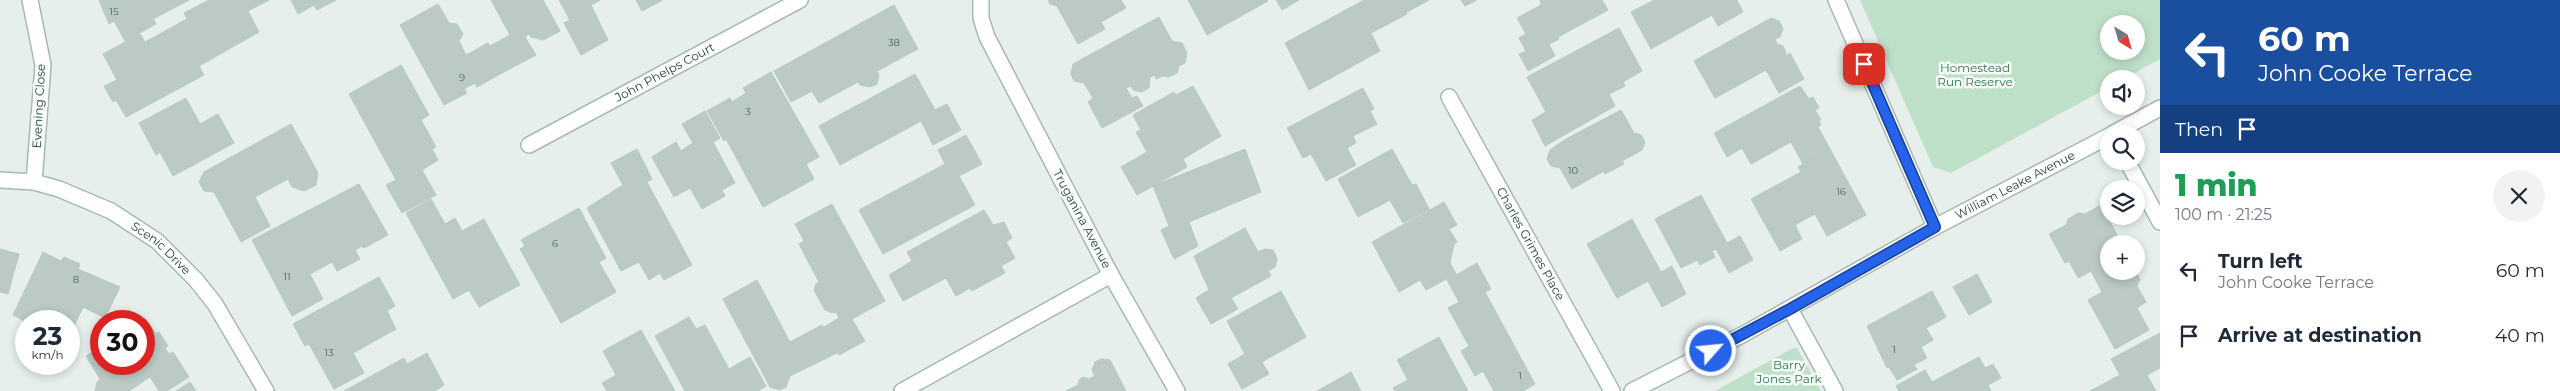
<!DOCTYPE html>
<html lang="en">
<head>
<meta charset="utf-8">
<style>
	:root { --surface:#fff; --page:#f2f2f3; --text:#1f2937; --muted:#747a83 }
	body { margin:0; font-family:Montserrat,sans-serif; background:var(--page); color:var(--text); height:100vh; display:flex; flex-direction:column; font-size:19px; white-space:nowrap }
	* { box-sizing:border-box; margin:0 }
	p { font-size:16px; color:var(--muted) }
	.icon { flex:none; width:28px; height:28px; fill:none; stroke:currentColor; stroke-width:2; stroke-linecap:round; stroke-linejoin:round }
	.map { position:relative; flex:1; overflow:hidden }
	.sheet { display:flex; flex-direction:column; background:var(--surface); width:400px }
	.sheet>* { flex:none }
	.banner { background:#1a4fa0; color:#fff; overflow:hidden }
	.needle { width:32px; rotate:143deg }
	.buttons { position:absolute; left:2100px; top:15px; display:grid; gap:10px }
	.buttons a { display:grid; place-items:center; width:45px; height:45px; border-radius:50%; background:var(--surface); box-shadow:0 2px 8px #0003; font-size:25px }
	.speed { position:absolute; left:15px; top:310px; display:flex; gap:10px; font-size:25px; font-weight:700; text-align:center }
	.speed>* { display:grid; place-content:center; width:65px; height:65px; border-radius:50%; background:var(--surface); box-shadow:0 2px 8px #0003; line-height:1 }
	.speed small { font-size:12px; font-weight:400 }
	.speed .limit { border:8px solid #d22; background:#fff; color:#111 }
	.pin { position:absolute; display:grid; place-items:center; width:42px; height:42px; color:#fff; margin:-21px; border-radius:10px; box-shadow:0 2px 8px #0006 }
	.me { position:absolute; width:55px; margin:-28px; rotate:63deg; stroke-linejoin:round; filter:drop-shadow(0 0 4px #0008) }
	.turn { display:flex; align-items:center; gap:18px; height:105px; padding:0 15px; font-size:22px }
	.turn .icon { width:65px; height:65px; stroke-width:2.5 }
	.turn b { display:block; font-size:35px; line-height:42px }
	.then { display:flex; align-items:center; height:48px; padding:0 15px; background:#0003; gap:10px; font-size:19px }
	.round { display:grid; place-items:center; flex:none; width:52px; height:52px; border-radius:26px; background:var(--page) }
	.summary { display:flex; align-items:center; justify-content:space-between; height:85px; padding:0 15px }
	h1 { font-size:30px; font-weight:800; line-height:38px; color:#1e9e55 }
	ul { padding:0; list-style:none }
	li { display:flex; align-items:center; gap:15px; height:65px; padding:0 15px }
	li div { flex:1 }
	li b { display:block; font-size:19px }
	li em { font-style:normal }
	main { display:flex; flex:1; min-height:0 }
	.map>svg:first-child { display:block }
	.green { fill:#bfe0c8; fill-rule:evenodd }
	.building { fill:#bbcac4; stroke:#b8c9c2 }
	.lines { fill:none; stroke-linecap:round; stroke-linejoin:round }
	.street-casing { stroke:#a8b8b2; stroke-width:18 }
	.street { stroke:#fff; stroke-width:15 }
	.route-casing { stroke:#184099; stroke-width:12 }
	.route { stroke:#2563eb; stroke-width:9 }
	.labels { text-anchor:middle; stroke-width:5; stroke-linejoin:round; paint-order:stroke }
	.number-label { font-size:10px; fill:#4a645c }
	.park-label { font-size:12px; fill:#2d7a4b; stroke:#f7fbf9 }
	.street-label { font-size:12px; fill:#24423a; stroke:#f7fbf9 }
</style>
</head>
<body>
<main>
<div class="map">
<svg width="2160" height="391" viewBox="0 0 2160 391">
	<rect width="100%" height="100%" fill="#e6efeb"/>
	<path class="green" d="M1860,0H2160V59L2124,79H2109V87L1951,173L1933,167ZM2109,24H2136V51H2109Z
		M1797,348L1821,391H1715L1791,349Z"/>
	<path class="building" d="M99,0H189L153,19L156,24L125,41L114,21L109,24Z
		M209,0H269L248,11L259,32L199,66L204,75L126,117L116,100L113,102L104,86L117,80L103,54L140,34L145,42L187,19L184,13Z
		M291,0H336L317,10L314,5L298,14Z
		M491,0H543L560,31L543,40L531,37L529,34L525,37L536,55L504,72L490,46L510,35Z
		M559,0H600L591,5L608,40L581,55L564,23L570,20Z
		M636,0H663L642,11Z
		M1048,0H1121L1126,8L1101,22L1105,29L1078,44L1057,6L1050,4Z
		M1188,0H1267L1268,1L1207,35Z
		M1276,0H1299L1282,10Z
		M1364,0H1399L1407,14L1371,33L1380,51L1309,90L1285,43Z
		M1399,0H1429L1405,13Z
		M1461,0H1477L1465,6Z
		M1602,0L1608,10L1558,37L1559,39L1549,44L1555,56L1528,71L1519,54L1526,51L1519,38L1526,34L1517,18L1541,5L1540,0Z
		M1654,0H1737L1743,12L1718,26L1712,15L1651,49L1631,12Z
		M438,4L449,23L457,24L463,34L459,41L466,55L488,43L504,72L477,87L475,83L464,89L467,93L444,105L400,25Z
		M894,5L918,49L877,71L879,75L877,84L870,87L860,85L858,82L819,103L812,91L791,102L774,71Z
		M1159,17L1172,41L1182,43L1187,53L1185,63L1179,66L1177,73L1168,77L1162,76L1156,79L1155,75L1150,77L1149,88L1141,92L1133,90L1131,86L1126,88L1132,98L1137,96L1143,106L1102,128L1088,102L1093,98L1084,83L1074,81L1071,74L1073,64Z
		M1771,18L1779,21L1783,29L1780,37L1775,39L1777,44L1783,46L1786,52L1785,56L1790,53L1804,79L1779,93L1766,70L1715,98L1694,61Z
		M1619,28L1642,71L1623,82L1625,86L1609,94L1615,106L1545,146L1532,120L1546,112L1527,77Z
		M401,65L429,115L421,120L436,147L432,149L438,160L422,170L436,195L402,213L386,185L396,180L349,94Z
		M771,72L819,157L806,164L814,179L763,207L726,139L724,141L707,111L730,98L732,102L746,93L743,88Z
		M915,74L935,110L947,104L961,130L933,145L921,121L840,165L819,126Z
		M1193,86L1221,136L1183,159L1187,167L1137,195L1121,167L1147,152L1136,132L1141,130L1133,115L1174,92L1176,95Z
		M1800,86L1809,99L1813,97L1819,108L1815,110L1821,120L1819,121L1821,125L1818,127L1830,149L1803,164L1791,142L1751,164L1742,148L1727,157L1714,133Z
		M1363,88L1374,109L1370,111L1377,124L1353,136L1356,143L1347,148L1356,165L1326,181L1311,154L1303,158L1287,128Z
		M186,98L200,124L218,114L234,143L173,176L160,152L156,155L139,123Z
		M1621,110L1634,133L1641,135L1645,142L1642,150L1622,161L1624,164L1605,174L1604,171L1572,189L1560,168L1551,166L1547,159L1550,150L1564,140Z
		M705,111L720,138L713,142L735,183L722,190L725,196L702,209L690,188L674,197L652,157L676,142L681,151L693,143L682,124Z
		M291,124L318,173L316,185L304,191L292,187L288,179L255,197L270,226L241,242L214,192L204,191L199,182L204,172Z
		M966,135L982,164L959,176L975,205L883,254L859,210L945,164L938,150Z
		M637,149L652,179L647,182L692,265L664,280L660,273L649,280L639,262L621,271L587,208L623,185L611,163Z
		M1245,149L1261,192L1189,222L1198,246L1174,259L1161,230L1169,226L1153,186Z
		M1392,149L1412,185L1416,184L1429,209L1403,223L1390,200L1358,217L1338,179Z
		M1830,149L1866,215L1827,236L1815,214L1795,225L1802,239L1780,251L1751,199L1801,172L1798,167Z
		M359,184L388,235L364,248L362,246L355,250L360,259L337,271L332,262L310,274L323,299L292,316L252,240Z
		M1701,195L1727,243L1740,236L1753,260L1729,273L1716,249L1712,251L1715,257L1700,265L1697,260L1681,268L1655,219Z
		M431,199L445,224L455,218L462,231L484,219L520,285L479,307L469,290L453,299L406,213Z
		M1444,202L1457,225L1449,229L1457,242L1454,244L1450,263L1456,274L1426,290L1420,280L1399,292L1372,242Z
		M832,204L885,301L852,319L865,341L839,355L824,327L839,318L836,312L832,313L825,310L814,290L816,284L819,282L799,244L804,241L795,224Z
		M2101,205L2117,235L2111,238L2114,244H2109V271H2135L2140,279L2137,286L2146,302L2137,308L2149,330L2115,349L2088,300L2102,292L2091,271L2078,278L2069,261L2065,263L2049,234L2066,225L2068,219L2078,213L2085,214Z
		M579,208L606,258L599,262L616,292L561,323L520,249L525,246L521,240Z
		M984,210L993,225L1004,222L1012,238L1006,242L1015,258L1001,266L1005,273L972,291L970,288L956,296L946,278L903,301L889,275L912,261L907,252Z
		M1632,219L1661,272L1672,266L1686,294L1662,307L1648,281L1617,298L1587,244Z
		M1245,228L1258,252L1265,249L1273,250L1277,258L1275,267L1268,271L1271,276L1231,298L1238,309L1211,324L1196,298L1209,290L1194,256Z
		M0,249L19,254L8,294L0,292Z
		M43,252L61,261L64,257L80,264L78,269L120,287L105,318L83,307L69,337V321L26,322L13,315Z
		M1477,263L1491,289L1485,292L1535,384L1523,391H1494L1483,371L1475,376L1461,351L1469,346L1448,308L1459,302L1447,280Z
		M1977,274L1992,302L1969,315L1953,287Z
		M379,277L395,306L387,311L396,329L353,353L364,373L334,389L309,344L305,346L293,324Z
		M757,280L790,342L822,325L837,353L790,376L786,387L780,390L770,387L723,299Z
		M1281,291L1306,337L1262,362L1269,374L1242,389L1228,364L1245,354L1227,321Z
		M1932,291L1946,317L1926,328L1933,340L1921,347L1927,358L1914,365L1917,369L1897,380L1889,367L1887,368L1867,326Z
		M689,317L696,329L705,325L729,369L750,357L766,386L758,391H685L655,336Z
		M145,318L156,334L159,332L168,346L165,348L169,354L173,352L189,377L167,391H159L150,377L129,391H95L97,382L100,379L86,356L101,346V364H144V321H140Z
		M641,330L675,391H607L602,383L616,375L603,351Z
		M2160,333V368L2147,375L2156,391H2090L2120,375L2111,359Z
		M1439,337L1468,391H1395L1393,388L1408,380L1397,360Z
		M427,353L444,385L435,391H344L404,358L407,364Z
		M1979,357L1985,368L1993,364L2001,378L1988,385L1991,391H1899L1896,386L1925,370L1932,382Z
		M1101,359L1110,360L1126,391H1066L1078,385L1079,380L1083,377L1089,379L1095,376L1092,370L1095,362Z
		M1351,372L1361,391H1317Z
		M190,382L196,391H176Z"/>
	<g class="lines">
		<g class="street-casing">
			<g id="street">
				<path d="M30,0L43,65L34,182"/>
				<path d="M1836,0L1935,227"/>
				<path id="s1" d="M1449,97L1612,391"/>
				<path d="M2112,134L2160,108"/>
				<path id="s2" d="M529,145L800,0"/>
				<path d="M2127,161L2160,222"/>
				<path id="s3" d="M0,180L34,182L59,189L111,211L157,241L196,280L215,304L266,391"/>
				<path d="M1111,275L1177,391"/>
				<path d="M1790,309L1835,391"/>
				<path d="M902,391L1111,275L987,37L981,18V0"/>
				<path id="s4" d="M1632,391L1742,335L1935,227L2109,136"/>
			</g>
		</g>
		<use href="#street" class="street"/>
	</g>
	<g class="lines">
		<g class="route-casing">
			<path id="route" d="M1711,351L1790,309L1935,227L1864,64"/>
		</g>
		<use href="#route" class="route"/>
	</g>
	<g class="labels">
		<g class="number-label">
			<text x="114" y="15">15</text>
			<text x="894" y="46">38</text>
			<text x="462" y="81">9</text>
			<text x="748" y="115">3</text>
			<text x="1573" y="174">10</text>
			<text x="1841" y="195">16</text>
			<text x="555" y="247">6</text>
			<text x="287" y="280">11</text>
			<text x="76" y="283">8</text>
			<text x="1894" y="353">1</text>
			<text x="329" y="356">13</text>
			<text x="1520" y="379">1</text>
		</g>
		<g class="park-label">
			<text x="1975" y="72">Homestead<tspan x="1975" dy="14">Run Reserve</tspan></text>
			<text x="1789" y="369">Barry<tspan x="1789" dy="14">Jones Park</tspan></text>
		</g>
		<g class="street-label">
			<text dy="4" stroke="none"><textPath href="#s2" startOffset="154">John Phelps Court</textPath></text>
			<text transform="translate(39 106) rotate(-87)" y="4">Evening Close</text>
			<text dy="4" stroke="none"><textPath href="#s4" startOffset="435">William Leake Avenue</textPath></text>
			<text transform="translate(1082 219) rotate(62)" y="4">Truganina Avenue</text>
			<text dy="4" stroke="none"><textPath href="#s1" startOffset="168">Charles Grimes Place</textPath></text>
			<text dy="4" stroke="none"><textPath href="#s3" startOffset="179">Scenic Drive</textPath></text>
		</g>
	</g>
</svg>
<div class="buttons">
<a><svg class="needle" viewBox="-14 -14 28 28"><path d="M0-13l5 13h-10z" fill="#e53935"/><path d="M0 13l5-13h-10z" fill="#747a83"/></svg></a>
<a><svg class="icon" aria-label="sound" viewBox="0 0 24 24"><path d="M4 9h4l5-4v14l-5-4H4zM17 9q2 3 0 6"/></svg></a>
<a><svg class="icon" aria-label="search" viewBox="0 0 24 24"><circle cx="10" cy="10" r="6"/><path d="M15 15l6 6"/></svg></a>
<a><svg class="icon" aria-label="layers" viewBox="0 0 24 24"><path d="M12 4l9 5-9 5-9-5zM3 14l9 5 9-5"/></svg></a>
<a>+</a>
</div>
<div class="speed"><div>23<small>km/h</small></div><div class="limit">30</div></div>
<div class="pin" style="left:1864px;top:64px;background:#d93025"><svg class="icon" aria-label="arrive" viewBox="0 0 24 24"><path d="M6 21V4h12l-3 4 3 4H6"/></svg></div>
<svg class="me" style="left:1711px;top:351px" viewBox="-20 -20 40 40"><circle r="17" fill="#2563eb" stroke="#fff" stroke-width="3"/><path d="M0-11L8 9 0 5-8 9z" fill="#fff"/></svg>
</div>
<section class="sheet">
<div class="banner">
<div class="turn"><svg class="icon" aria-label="left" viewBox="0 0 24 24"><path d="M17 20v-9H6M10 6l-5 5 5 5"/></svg><div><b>60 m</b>John Cooke Terrace</div></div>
<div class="then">Then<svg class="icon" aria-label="arrive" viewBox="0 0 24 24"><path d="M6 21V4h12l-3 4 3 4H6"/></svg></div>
</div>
<div class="summary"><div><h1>1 min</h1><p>100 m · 21:25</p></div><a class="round"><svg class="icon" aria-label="close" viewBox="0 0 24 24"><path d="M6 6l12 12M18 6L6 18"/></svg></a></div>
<ul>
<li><svg class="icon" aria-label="left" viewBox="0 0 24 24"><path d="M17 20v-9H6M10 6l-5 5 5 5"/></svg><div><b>Turn left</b><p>John Cooke Terrace</p></div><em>60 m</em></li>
<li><svg class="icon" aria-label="arrive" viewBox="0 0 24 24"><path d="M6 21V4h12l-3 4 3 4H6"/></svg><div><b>Arrive at destination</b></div><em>40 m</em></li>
</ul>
</section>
</main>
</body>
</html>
